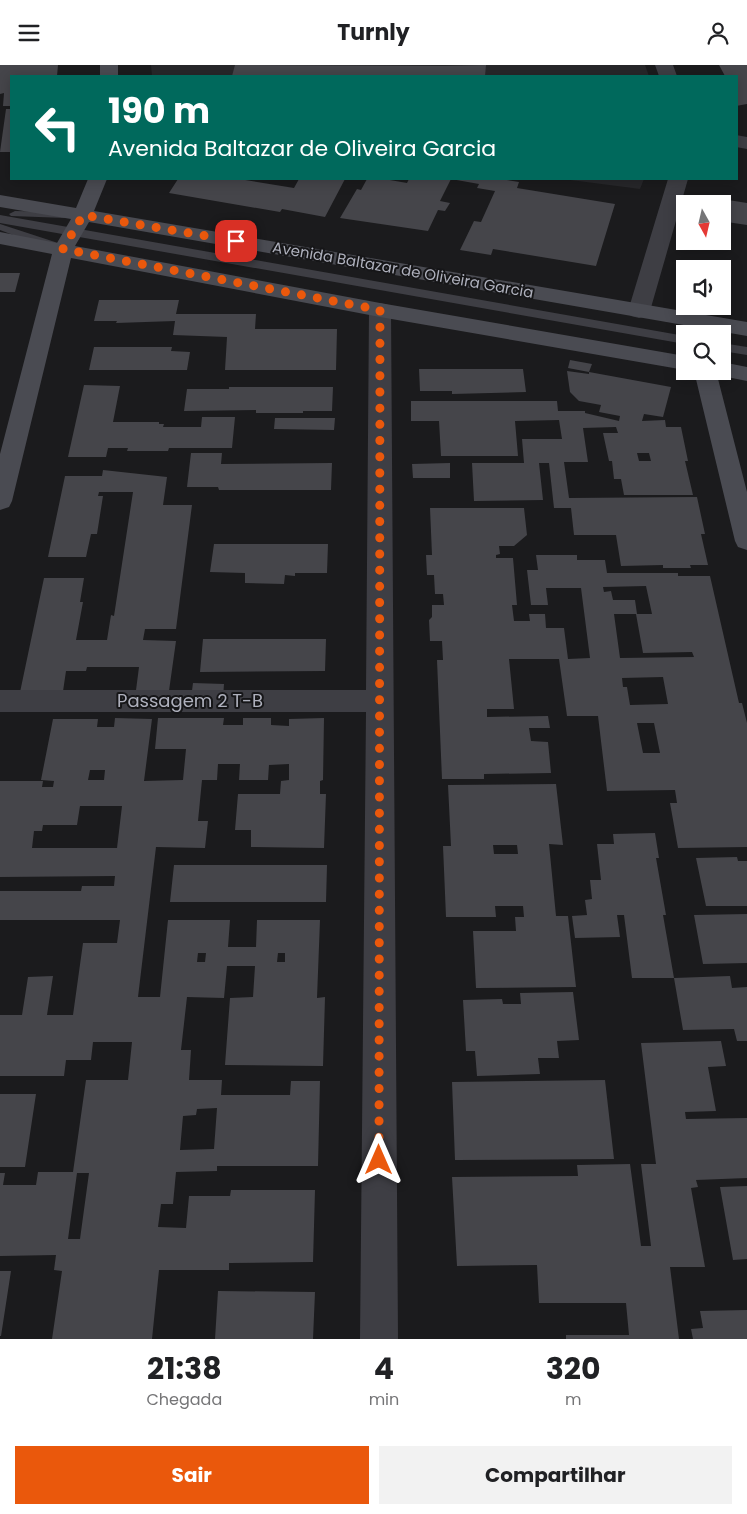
<!DOCTYPE html>
<html lang="pt">
<head>
<meta charset="utf-8">
<style>
	:root { --surface:#fff; --page:#f2f2f2; --text:#202124; --muted:#757577; --accent:#ea580c }
	body { margin:0; font-family:Poppins,sans-serif; background:var(--page); color:var(--text); height:100vh; display:flex; flex-direction:column; font-size:19px; white-space:nowrap }
	* { box-sizing:border-box; margin:0 }
	p { font-size:16px; color:var(--muted) }
	.icon { flex:none; width:28px; height:28px; fill:none; stroke:currentColor; stroke-width:2; stroke-linecap:round; stroke-linejoin:round }
	.map { position:relative; height:1274px; overflow:hidden }
	.sheet { display:flex; flex-direction:column; background:var(--surface); flex:1 }
	.sheet>* { flex:none }
	.banner { position:absolute; left:10px; top:10px; width:728px; height:105px; border-radius:0px; box-shadow:0 2px 12px #0003; background:#00695c; color:#fff; overflow:hidden }
	.needle { width:32px; rotate:172deg }
	.tools { position:absolute; left:676px; top:130px; display:grid; gap:10px }
	.tools a { display:grid; place-items:center; width:55px; height:55px; border-radius:0px; background:var(--surface); box-shadow:0 2px 12px #0003; font-size:25px }
	.pin { position:absolute; display:grid; place-items:center; width:42px; height:42px; color:#fff; margin:-21px; border-radius:10px; box-shadow:0 2px 8px #0006 }
	.me { position:absolute; width:55px; margin:-28px; rotate:0deg; stroke-linejoin:round; filter:drop-shadow(0 0 4px #0008) }
	.turn { display:flex; align-items:center; gap:18px; height:105px; padding:0 15px; font-size:22px }
	.turn .icon { width:65px; height:65px; stroke-width:2.5 }
	.turn b { display:block; font-size:35px; line-height:42px }
	.eta { display:flex; justify-content:space-evenly; align-items:center; height:85px; text-align:center }
	.eta b { font-size:30px; font-weight:700; line-height:35px }
	.primary-button { display:flex; gap:10px; margin-top:auto; padding:10px 15px }
	.primary-button a { flex:1; height:58px; border-radius:0px; background:var(--accent); color:#fff; font-size:20px; font-weight:700; line-height:58px; text-align:center }
	.primary-button a+a { background:var(--page); color:var(--text) }
	header { display:flex; justify-content:space-between; align-items:center; height:65px; padding:0 15px; background:var(--surface); font-size:22px; font-weight:700 }
	.map>svg:first-child { display:block }
	.built { fill:#27272a }
	.building { fill:#45454a; fill-rule:evenodd }
	.lines { fill:none; stroke-linecap:round; stroke-linejoin:round }
	.lane { fill:#3e3e44; fill-rule:evenodd }
	.street { fill:#3e3e44; fill-rule:evenodd }
	.secondary { fill:#4a4b52; fill-rule:evenodd }
	.route { stroke:#ea580c; stroke-width:9; stroke-dasharray:0 16.2 }
	.labels { text-anchor:middle; stroke-width:4; stroke-linejoin:round; paint-order:stroke }
	.far-street-label { font-size:15px; fill:#aeb0bc; stroke:#161618 }
	.street-label { font-size:18px; fill:#aeb0bc; stroke:#161618 }
</style>
</head>
<body>
<header><svg class="icon" aria-label="menu" viewBox="0 0 24 24"><path d="M4 6h16M4 12h16M4 18h16"/></svg>Turnly<svg class="icon" aria-label="person" viewBox="0 0 24 24"><circle cx="12" cy="8" r="4"/><path d="M4 21q1-7 8-7t8 7"/></svg></header>
<div class="map">
<svg width="747" height="1274" viewBox="0 0 747 1274">
	<rect width="100%" height="100%" fill="#1b1b1d"/>
	<path class="built" d="M151,0H645L649,11H152Z
		M563,114H644L640,124Z"/>
	<path class="building" d="M0,0H58L57,11H11V41H3L4,28L0,29Z
		M235,0L444,1L486,0L485,11H232Z
		M719,0H747V39L736,41V11H725Z
		M6,44H11V87H0Z
		M178,114H239L294,123L299,114H345L325,152L282,144L280,147L169,128Z
		M367,114H384L407,118L409,114H451L440,136L450,138L445,146L438,145L428,166L340,153L357,124L361,125Z
		M451,114H500L519,117L517,123L615,139L596,201L493,184L491,190L460,185L474,156L481,157L495,126L477,123L479,119Z
		M722,134L747,138V160L727,157L723,176Z
		M0,208H20L15,227H0Z
		M99,235H179L176,249H256L255,264H337L336,305H225L227,272L173,270L175,256L116,258L117,256H94Z
		M94,282H172L171,286L190,287L187,305H89Z
		M570,295L592,299L589,307L671,322L663,352L644,349L642,356L665,355L666,362H681L688,396H685L693,430H624L621,414H614L612,396H609L603,368H618L616,362L583,363L588,397H564L569,433L697,432L705,469H701L708,500H690L691,503H663V500L621,501L616,470H574L571,443H554L549,398H539L543,435L474,436L472,398H524L522,374H562L559,355L515,356L518,391H441L439,356H411V336H557L558,346H585V348L619,356L620,351L599,347L601,340L579,336L570,327L567,306L589,309V307L568,303ZM637,388H649L651,396H639Z
		M419,304H523L526,327L452,329V326H420Z
		M84,320L120,321L113,357H159V359H164L163,362H201L202,352H235L232,383H169L168,386H127L128,383H108L106,392H68Z
		M229,322H333L332,346H303V348H256V345L184,346L187,324H229Z
		M275,353H335L334,365L274,364Z
		M191,388H222L221,399L332,398L331,425H219L218,422H187Z
		M450,398V413H413L412,399Z
		M103,405L167,412L163,440H192L176,564H145L143,575L176,576L168,633H135L139,602H87L86,606H66L62,633L19,632L44,513H84L80,537H83L76,575H107L111,550L114,551L133,427H99L98,431H103L97,469H91L86,492H48L65,411H102Z
		M430,443H524L527,470L514,481H499L500,489L496,490V493H513L517,540H512L514,556H530L529,549H545L546,563H564L568,594L590,593L581,523H546L548,540H531L527,505H538L536,490H577V495H605L607,508H678V511H710L739,638H742L747,658V782L678,783L670,738H677L675,725L607,726L598,651H567L559,594H509L514,644H487V652L548,651L550,663H529L531,676L548,677L551,708L484,709V714H442L437,595H443L442,576H430L429,555L432,552V540H444L443,529H435L434,510H427L426,490H432ZM646,521L652,549H636L643,588L692,587L694,592L620,593L614,549H637L635,535H613L611,526L604,527L603,522ZM663,612L668,639L630,640L627,622H623L622,613ZM637,658H654L660,688H643Z
		M214,479H328L327,508H295V511L285,510L284,519L245,518V508L210,507Z
		M203,574H326L325,606L200,607Z
		M193,618L224,619L223,633H191Z
		M115,653L152,654L144,716L183,715L186,684H155L158,653H224L223,660H243V653H271V660L289,661V654L324,653L323,715L320,716V729H326L324,783L251,782V765H235L238,729H280L281,716L289,715V699L269,700L268,715H239L240,699H218L217,715H202L198,756H208L205,783L156,782L138,932H160L168,855H230L228,882H256L257,855H320L317,933L325,932L323,1001L225,1000L230,933L253,932L255,901H227L224,933L187,932L181,985H191L189,1015H222L221,1030H290L291,1016H320L318,1101H217V1106L176,1107L173,1139H161L158,1162L186,1163L189,1131H230L231,1125H315L313,1197L229,1198V1205H159L152,1274H52L62,1206L54,1205L56,1190L0,1191V1108H5L3,1120H36L38,1107H73L86,1015H128L132,977H93L91,995H66L64,1011H0V950H22L28,912L53,911L47,950H73L83,878H117L120,855H0V826H81L82,821H114L115,811L0,812V716H43L42,722H53L54,716L41,715L53,654H98L97,662H114ZM90,705H105L104,715H88ZM80,741H122L117,783H32L34,766H42L43,760H77ZM198,888H206L205,897H197ZM278,888H285V897H277ZM217,1043L214,1084L180,1085L183,1051L196,1050L197,1044ZM77,1108H89L80,1174H68Z
		M556,719L563,780L549,779L556,851H568L576,922L476,923L473,866H516L515,852H524L523,841H495L496,852H446L443,781H451L448,720ZM493,780H517L518,789H494Z
		M655,768L659,793H656L666,850H663L674,913H632L624,850H617L620,872L575,873L572,851L587,850L585,835L592,834L590,815H601L597,779H614L613,769Z
		M737,792L738,796H747V841H706L696,793Z
		M174,800H327L326,837H170Z
		M747,849V898L703,899L694,850Z
		M730,911L732,923L747,922V976H737L734,964L683,965L674,913Z
		M573,927L579,975L557,976L559,993H538L540,1009L477,1011L475,986H466L463,935L502,934L503,939H521L520,928Z
		M721,976L726,1001L708,1002L716,1046L685,1047L686,1054L747,1053V1113L696,1115L698,1122L691,1123L705,1202H670L679,1274H566V1270H629L626,1238H539L537,1200L457,1201L452,1112L578,1111L577,1100L630,1099L641,1181H651L641,1099H656L641,978Z
		M605,1015L614,1094L455,1095L452,1017Z
		M0,1029H36L25,1102H0Z
		M747,1121V1194L733,1195L720,1122Z
		M0,1206H11L1,1271H0Z
		M218,1226L315,1227L313,1274H215Z
		M747,1245V1274H693L691,1264L703,1263L700,1246Z"/>
	<g class="lines">
		<path class="lane" d="M15,146L66,147L72,150L66,153L11,151L9,149Z
			M0,150L685,271V279L0,158Z
			M0,159L58,178L60,181L54,185L50,184L0,165Z
			M722,278L747,282V290L722,286Z"/>
		<path class="street" d="M655,0H673L677,11H659Z
			M736,70L747,72V84L736,82Z
			M668,114H688L650,246L647,251L639,253L631,251L628,246Z
			M380,238L388,240L391,245L398,1274H360L366,647H0V625H366L369,245L372,240Z"/>
		<path class="secondary" d="M100,0H118V11H100Z
			M88,114H107L94,146L747,257V271L89,157L75,181L380,238L685,291V305L380,252L71,193L12,436L9,442L0,445V389L52,189L0,179V167L57,178L71,154L0,142V130L76,143Z
			M722,297L747,302V316L717,310L747,427V485L738,482L735,476L694,306H722Z"/>
	</g>
	<g class="lines">
		<path class="route" d="M236,176L83,150L63,184L380,245L379,1095"/>
	</g>
	<g class="labels">
		<g class="far-street-label">
			<text transform="translate(403 205) rotate(10)" y="5">Avenida Baltazar de Oliveira Garcia</text>
		</g>
		<g class="street-label">
			<text x="190" y="642">Passagem 2 T-B</text>
		</g>
	</g>
</svg>
<div class="tools">
<a><svg class="needle" viewBox="-14 -14 28 28"><path d="M0-13l5 13h-10z" fill="#e53935"/><path d="M0 13l5-13h-10z" fill="#757577"/></svg></a>
<a><svg class="icon" aria-label="sound" viewBox="0 0 24 24"><path d="M4 9h4l5-4v14l-5-4H4zM17 9q2 3 0 6"/></svg></a>
<a><svg class="icon" aria-label="search" viewBox="0 0 24 24"><circle cx="10" cy="10" r="6"/><path d="M15 15l6 6"/></svg></a>
</div>
<div class="pin" style="left:236px;top:176px;background:#d93025"><svg class="icon" aria-label="arrive" viewBox="0 0 24 24"><path d="M6 21V4h12l-3 4 3 4H6"/></svg></div>
<svg class="me" style="left:379px;top:1095px" viewBox="-20 -20 40 40"><path d="M0-17L14 15 0 8-14 15z" fill="#ea580c" stroke="#fff" stroke-width="4"/></svg>
<div class="banner">
<div class="turn"><svg class="icon" aria-label="left" viewBox="0 0 24 24"><path d="M17 20v-9H6M10 6l-5 5 5 5"/></svg><div><b>190 m</b>Avenida Baltazar de Oliveira Garcia</div></div>
</div>
</div>
<section class="sheet">
<div class="eta">
<div><b>21:38</b><p>Chegada</p></div>
<div><b>4</b><p>min</p></div>
<div><b>320</b><p>m</p></div>
</div>
<div class="primary-button"><a>Sair</a><a>Compartilhar</a></div>
</section>
</body>
</html>
